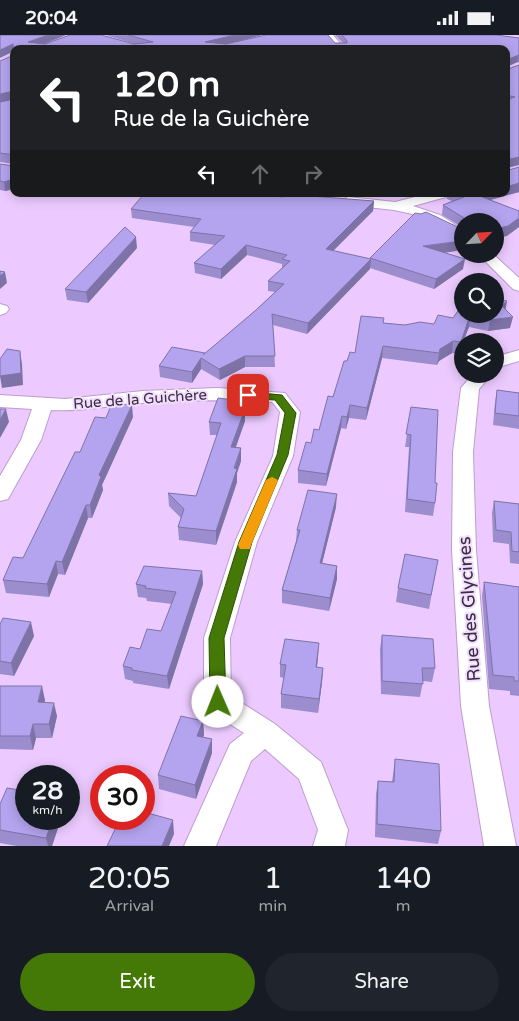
<!DOCTYPE html>
<html lang="en">
<head>
<meta charset="utf-8">
<style>
	:root { --surface:#171b24; --page:#20242c; --text:#f1f3f6; --muted:#9ea1a6; --accent:#447907 }
	body { margin:0; font-family:"Varela Round",sans-serif; background:var(--page); color:var(--text); height:100vh; display:flex; flex-direction:column; font-size:19px; white-space:nowrap }
	* { box-sizing:border-box; margin:0 }
	p { font-size:16px; color:var(--muted) }
	.icon { flex:none; width:28px; height:28px; fill:none; stroke:currentColor; stroke-width:2; stroke-linecap:round; stroke-linejoin:round }
	.map { position:relative; height:811px; overflow:hidden }
	.panel { display:flex; flex-direction:column; background:var(--surface); flex:1 }
	.panel>* { flex:none }
	.hud { position:absolute; left:10px; top:10px; width:500px; height:152px; border-radius:10px; box-shadow:0 2px 12px #0003; background:#202124; color:#fff; overflow:hidden }
	.needle { width:32px; rotate:65deg }
	.controls { position:absolute; left:454px; top:178px; display:grid; gap:10px }
	.controls a { display:grid; place-items:center; width:50px; height:50px; border-radius:50%; background:var(--surface); box-shadow:0 2px 12px #0003; font-size:25px }
	.speed { position:absolute; left:15px; top:730px; display:flex; gap:10px; font-size:25px; font-weight:700; text-align:center }
	.speed>* { display:grid; place-content:center; width:65px; height:65px; border-radius:50%; background:var(--surface); box-shadow:0 2px 12px #0003; line-height:1 }
	.speed small { font-size:12px; font-weight:400 }
	.speed .limit { border:8px solid #d22; background:#fff; color:#111 }
	.pin { position:absolute; display:grid; place-items:center; width:42px; height:42px; color:#fff; margin:-21px; border-radius:10px; box-shadow:0 2px 8px #0006 }
	.me { position:absolute; width:55px; margin:-28px; rotate:359deg; stroke-linejoin:round; filter:drop-shadow(0 0 4px #0008) }
	.turn { display:flex; align-items:center; gap:18px; height:105px; padding:0 20px; font-size:22px }
	.turn .icon { width:65px; height:65px; stroke-width:2.5 }
	.turn b { display:block; font-size:35px; line-height:42px }
	.lanes { display:flex; align-items:center; height:48px; padding:0 20px; background:#0003; justify-content:center; gap:25px; direction:ltr }
	.lanes .off { opacity:.35 }
	.eta { display:flex; justify-content:space-evenly; align-items:center; height:85px; text-align:center }
	.eta b { font-size:30px; font-weight:600; line-height:35px }
	.button { display:flex; gap:10px; margin-top:auto; padding:10px 20px }
	.button a { flex:1; height:58px; border-radius:30px; background:var(--accent); color:#fff; font-size:20px; font-weight:600; line-height:58px; text-align:center }
	.button a+a { background:var(--page); color:var(--text) }
	.status { display:flex; justify-content:space-between; align-items:center; height:35px; padding:0 25px; background:var(--surface); direction:ltr }
	.status svg { height:14px; fill:currentColor }
	.map>svg:first-child { display:block }
	.lines { fill:none; stroke-linecap:round; stroke-linejoin:round }
	.street-casing { stroke:#bd9ccf; stroke-width:2 }
	.street { fill:#fff; fill-rule:evenodd }
	.wall { fill:#9b8dce }
	.shaded-wall { fill:#7e73a7 }
	.building { fill:#b4a4ef; stroke:#7e73a7 }
	.route { fill:#447907; stroke:#2c4f05 }
	.slow { fill:#f59e0b }
	.labels { text-anchor:middle; stroke-width:4; stroke-linejoin:round; paint-order:stroke }
	.street-label { font-size:15px; fill:#3a2d41; stroke:#f1ddfd }
	.near-street-label { font-size:18px; fill:#3a2d41; stroke:#f1ddfd }
</style>
</head>
<body>
<div class="status"><b>20:04</b><svg viewBox="0 0 49 12"><path d="M0 12V9h3v3zM5 12V6h3v6zM10 12V3h3v9zM15 12V0h3v12zM26 1h20v11H26zM47 4h2v5h-2z"/></svg></div>
<div class="map">
<svg width="519" height="811" viewBox="0 0 519 811">
	<rect width="100%" height="100%" fill="#eccaff"/>
	<g class="lines">
		<g class="street-casing">
			<path id="street" d="M324,0H333L345,14H336Z
				M234,159H312L316,162L309,166L241,163Z
				M427,159H448L446,162L413,171L440,180L462,194V204L417,180L394,175L348,170L341,166L348,162L395,167Z
				M478,219H493L519,243V256L513,254Z
				M0,269L7,271L9,274L6,278L0,280Z
				M519,315V326L495,333V322Z
				M473,339H492L479,354L473,417L476,515L489,671L516,811H484L461,671L452,515L453,417L461,353Z
				M218,353L285,358L300,377L293,421L257,507L230,603L231,661L275,689L321,727L348,795L345,811H313L318,795L299,744L265,714L251,726L216,811H184L230,709L244,698L208,675L204,667V603L235,507L273,421L280,377L272,367C229,365 186,364 142,368C112,370 81,377 51,375L41,405L8,464L0,466V441L21,405L32,374L0,372V360L65,364L143,356Z"/>
		</g>
		<use href="#street" class="street"/>
	</g>
	<path class="wall" d="M66,0L44,9H135L106,0H262L227,9L343,8L335,0H496L519,3V28L506,14L14,17Z
		M0,26L6,66L14,64V129L0,127Z
		M519,30V130L506,133V33L508,34Z
		M0,129L14,131V154L5,156L0,155Z
		M506,136L519,157L490,165L507,201L495,203V186H462V192L442,180L443,170L452,166L447,164V159H506Z
		M75,159H96L92,162Z
		M283,162L374,166L373,176L333,216L370,224V223L462,215L444,218L463,234L434,254L370,233L307,299L273,290L275,332H245L220,345L201,334L192,348L160,342L159,331L205,318V319L256,275L275,257L268,256V246L282,233V229L247,220L221,244L195,238L194,228L215,210L190,206V197L194,192L132,183L131,174Z
		M137,213L88,268L67,265L65,254Z
		M506,275L510,293L488,296L469,292L459,319L452,318L439,326L437,330L382,323L366,385L349,383L346,394L341,393L326,451L298,448V435L311,408L319,395L347,326L384,288L405,290L434,289L453,283Z
		M497,355L519,358V394L493,390L495,367Z
		M241,366V374L245,386L236,412L241,413V426L237,438V447L216,510L179,505L178,492L181,483L169,471L168,458L196,461L217,400H210L209,387Z
		M411,372L435,448V468L433,481L405,477L409,412H405Z
		M133,382L102,450L103,455L92,483H88L65,540L58,539L49,562L6,558L3,545L23,523L80,417L106,383Z
		M494,466L519,469V529L510,528L509,509L493,507L492,478Z
		M336,472L322,528L337,531V544L329,576L282,568V555L296,506L297,495Z
		M438,525L429,574L396,567L398,553Z
		M202,536L203,549L169,654L133,648V646L125,644L123,631L140,614L161,596L172,569L147,566L146,563L138,562L136,549Z
		M484,547L519,552V661L510,660V656L489,654L482,561Z
		M0,589L34,601L14,641L0,639Z
		M382,600L435,633L432,647L423,646L420,662L381,659L380,614Z
		M318,622L317,633H323L322,647L318,678L281,673V659L284,643L280,642V629Z
		M0,651L45,665L44,667L57,681L52,703H36L33,715L0,714Z
		M203,686L204,700L203,702L212,718L196,764L159,754L158,740Z
		M395,724L441,796L438,809L375,802L376,759L378,746L392,747Z
		M0,769L26,784H61L52,811H17L0,808Z"/>
	<path class="shaded-wall" d="M48,0H66L31,14L28,7Z
		M235,0H262L207,14L205,7Z
		M13,9L14,16L0,23V15Z
		M519,20L518,27L506,32V25Z
		M14,56V64L0,68V59Z
		M519,122V130L506,133V125Z
		M14,144V154L5,156L4,147Z
		M519,148V157L476,169L477,160L481,159H506V152Z
		M374,166L373,176L325,224L326,214Z
		M519,183V192L507,201L495,203V194Z
		M136,202L137,213L88,268L86,257Z
		M462,206V215L421,221L423,211Z
		M246,210L247,220L221,244V234Z
		M371,224L370,234L307,299L308,288Z
		M465,224L463,234L434,254L436,244Z
		M5,237L7,248L0,254V241Z
		M507,266L505,278L502,271Z
		M470,280L469,292L463,306H462V309L459,319L461,307Z
		M513,282L510,293L488,296L490,285Z
		M453,306L452,318L439,326L437,330L440,314Z
		M383,311L382,323L366,385L367,373Z
		M20,316L22,329L23,350L2,353L0,341Z
		M245,321V332L220,345L219,334Z
		M201,323V334L192,348V337Z
		M132,370L133,382L102,450L103,455L92,483L90,470L99,440Z
		M350,370L349,383L346,394L347,382Z
		M6,374L9,387L0,403V385Z
		M245,374V386L231,425V412Z
		M342,381L341,393L326,451L327,439Z
		M241,413V426L237,438V447L216,510V496Z
		M337,459L336,472L319,541L320,528Z
		M86,470L88,483L65,540L62,527Z
		M56,526L58,539L49,562L47,549Z
		M337,531V544L329,576L330,563Z
		M202,536L203,549L169,654L167,641Z
		M31,587L34,601L14,641L11,628Z
		M319,608L318,622L315,646L316,632Z
		M323,633L322,647L318,678L319,664Z
		M42,651L45,665L41,680L38,667Z
		M54,668L57,681L52,703L49,689Z
		M203,686L204,700L198,715L197,701Z
		M33,689L36,703L33,715L30,701Z
		M212,704V718L196,764L195,750Z
		M53,784H61L52,811H48L46,803Z
		M173,785L174,799L169,811H162Z"/>
	<path class="building" d="M0,0H48L28,7L45,9L70,0H101L134,9L153,7L128,0H235L205,7L226,9L266,0H328L335,8H347V6L342,0H496L519,3V20L506,25V14H14V19L13,9L0,15Z
		M14,20V56L0,59V26Z
		M519,30V122L506,125V65L515,62L506,60V33L508,34Z
		M14,64V120L0,118V67Z
		M0,129L14,131V144L4,147L0,146Z
		M519,132V148L506,152V134V136Z
		M144,159H251L283,162L284,159H285L374,166L326,214L371,224L308,288L272,279L275,321H245L219,334L201,323L192,337L159,331L172,312L205,318L203,320L256,275L284,249L268,246L290,226L282,224L287,220L246,210L221,234L194,228L225,201L190,197L201,184L131,174Z
		M457,159H481L477,160L519,176V183L508,191L495,194V186H464V183L443,170L464,162Z
		M426,177L462,194V206L423,211L465,224L436,244L370,223L415,178L421,179Z
		M125,192L136,202L86,257L65,254Z
		M0,236L5,237L0,241Z
		M495,264L507,266L502,271L513,282L490,285L470,280L461,307L453,306L440,314L439,318L383,311L367,373L350,370L347,382L342,381L327,439L298,435L306,407L311,408L314,394L319,395L328,361L333,362L344,326H347L350,317L355,318L361,281L384,283L383,288L405,290L420,287L434,289L438,280L453,283L462,270V279H495Z
		M7,314L20,316L21,338L0,341V324Z
		M497,355L519,358V381L495,378Z
		M218,363L241,366L239,373L245,374L231,412L241,413L234,433L237,434L216,496L178,492L184,474L168,458L196,461L221,388L209,387Z
		M112,368L132,370L99,440L101,442L90,470H86L62,527L56,526L47,549L3,545L13,522L23,523L75,417H80L95,382L106,383Z
		M411,372L438,375L435,448H437L435,468L407,464L411,400L406,399Z
		M0,374H6L0,385Z
		M308,455L337,459L320,528L337,531L330,563L282,555L300,495H297Z
		M494,466L519,469V517L512,516L511,497L496,495Z
		M405,519L438,525L431,560L398,553Z
		M144,531L202,536L167,641L132,635V633L123,631L130,612L140,614L147,594L161,596L176,557L145,553L146,551L136,549Z
		M484,547L519,552V646H514V642L493,640Z
		M3,583L31,587L11,628L0,626V589Z
		M382,600L433,604L435,633H422L423,649L382,646Z
		M285,604L319,608L316,632L323,633L319,664L281,659L286,630L280,629Z
		M0,651H42L38,667L54,668L49,689H33L30,701H0Z
		M181,681L203,686L197,701L212,704L195,750L158,740Z
		M395,724L439,729L441,796L377,789L378,746L394,747Z
		M7,753L26,756V784H53L46,803L0,795V769Z
		M144,777L173,785L162,811H107L120,784H144Z"/>
	<path class="route" d="M248,357L282,360L296,378L288,420L252,507L224,603L226,667L224,672L218,674L213,672L210,667L209,603L239,507L277,420L285,378L275,365L244,363V358Z"/>
	<path class="slow" d="M272,442L278,445L251,510L250,514H240L238,510L266,445Z"/>
	<g class="labels">
		<g class="street-label">
			<text transform="translate(140 364) rotate(-4)" y="5">Rue de la Guichère</text>
		</g>
		<g class="near-street-label">
			<text transform="translate(469 574) rotate(-94)" y="6">Rue des Glycines</text>
		</g>
	</g>
</svg>
<div class="controls">
<a><svg class="needle" viewBox="-14 -14 28 28"><path d="M0-13l5 13h-10z" fill="#e53935"/><path d="M0 13l5-13h-10z" fill="#9ea1a6"/></svg></a>
<a><svg class="icon" aria-label="search" viewBox="0 0 24 24"><circle cx="10" cy="10" r="6"/><path d="M15 15l6 6"/></svg></a>
<a><svg class="icon" aria-label="layers" viewBox="0 0 24 24"><path d="M12 4l9 5-9 5-9-5zM3 14l9 5 9-5"/></svg></a>
</div>
<div class="speed"><div>28<small>km/h</small></div><div class="limit">30</div></div>
<div class="pin" style="left:248px;top:360px;background:#d93025"><svg class="icon" aria-label="arrive" viewBox="0 0 24 24"><path d="M6 21V4h12l-3 4 3 4H6"/></svg></div>
<svg class="me" style="left:218px;top:667px" viewBox="-20 -20 40 40"><circle r="19" fill="#fff"/><path d="M0-13L10 11 0 6-10 11z" fill="#447907"/></svg>
<div class="hud">
<div class="turn"><svg class="icon" aria-label="left" viewBox="0 0 24 24"><path d="M17 20v-9H6M10 6l-5 5 5 5"/></svg><div><b>120 m</b>Rue de la Guichère</div></div>
<div class="lanes"><svg class="icon" aria-label="left" viewBox="0 0 24 24"><path d="M17 20v-9H6M10 6l-5 5 5 5"/></svg><svg class="icon off" aria-label="ahead" viewBox="0 0 24 24"><path d="M12 20V5M6 11l6-6 6 6"/></svg><svg class="icon off" aria-label="right" viewBox="0 0 24 24"><path d="M7 20v-9h11M14 6l5 5-5 5"/></svg></div>
</div>
</div>
<section class="panel">
<div class="eta">
<div><b>20:05</b><p>Arrival</p></div>
<div><b>1</b><p>min</p></div>
<div><b>140</b><p>m</p></div>
</div>
<div class="button"><a>Exit</a><a>Share</a></div>
</section>
</body>
</html>
